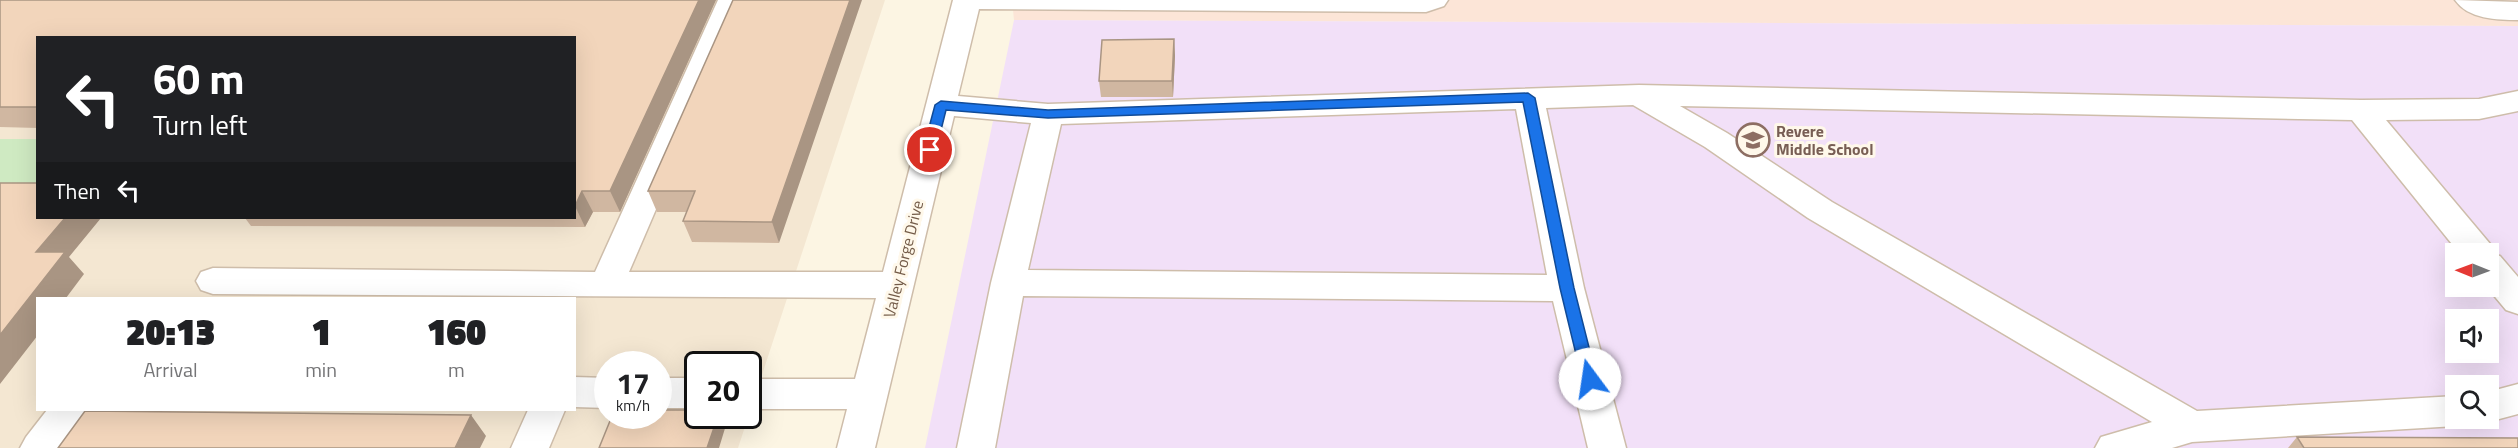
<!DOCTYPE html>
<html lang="en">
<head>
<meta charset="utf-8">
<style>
	:root { --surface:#fff; --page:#f6f6f6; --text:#202124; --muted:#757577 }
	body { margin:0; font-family:"Titillium Web",sans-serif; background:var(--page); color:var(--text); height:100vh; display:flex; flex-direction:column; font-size:22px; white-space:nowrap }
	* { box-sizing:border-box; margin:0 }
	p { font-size:20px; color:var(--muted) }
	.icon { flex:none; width:33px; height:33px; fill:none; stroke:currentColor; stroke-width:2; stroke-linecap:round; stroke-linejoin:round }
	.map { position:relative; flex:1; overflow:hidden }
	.side { position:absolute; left:36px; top:297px; width:540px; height:114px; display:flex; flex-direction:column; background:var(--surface); border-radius:0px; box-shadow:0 6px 24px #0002 }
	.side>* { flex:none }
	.banner { position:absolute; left:36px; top:36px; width:540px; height:183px; border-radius:0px; box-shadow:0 6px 24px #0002; background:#202124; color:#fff; overflow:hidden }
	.needle { width:39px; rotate:271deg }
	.tools { position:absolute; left:2445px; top:243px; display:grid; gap:12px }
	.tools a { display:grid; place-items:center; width:54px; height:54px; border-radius:0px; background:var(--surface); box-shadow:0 6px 24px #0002; font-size:30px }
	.speed { position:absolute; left:594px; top:351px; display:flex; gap:12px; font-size:30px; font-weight:700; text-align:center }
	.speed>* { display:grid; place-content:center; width:78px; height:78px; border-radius:50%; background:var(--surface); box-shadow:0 6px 24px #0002; line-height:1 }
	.speed small { font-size:15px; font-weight:400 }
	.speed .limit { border:3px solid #111; border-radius:9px; background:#fff; color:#111 }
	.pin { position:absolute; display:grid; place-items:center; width:51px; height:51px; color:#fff; margin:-26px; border:3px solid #fff; border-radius:50%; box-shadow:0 2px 6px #0007 }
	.me { position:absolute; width:66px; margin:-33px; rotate:346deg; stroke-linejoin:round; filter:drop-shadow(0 0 4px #0008) }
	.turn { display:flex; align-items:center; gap:21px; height:126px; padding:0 18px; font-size:27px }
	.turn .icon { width:78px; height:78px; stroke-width:2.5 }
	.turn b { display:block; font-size:42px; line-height:51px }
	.then { display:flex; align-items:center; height:57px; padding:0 18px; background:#0003; gap:12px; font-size:22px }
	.eta { display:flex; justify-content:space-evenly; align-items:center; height:102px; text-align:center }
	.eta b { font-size:36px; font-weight:800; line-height:42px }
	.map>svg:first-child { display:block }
	.residential { fill:#f4e7d2; fill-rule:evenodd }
	.commercial { fill:#fce5d7 }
	.education { fill:#f2e0f8; fill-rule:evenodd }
	.green { fill:#cfeac2 }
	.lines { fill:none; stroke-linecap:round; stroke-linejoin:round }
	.minor-casing { stroke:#cebdaa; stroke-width:3 }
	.minor { fill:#fff; fill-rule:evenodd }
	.wall { fill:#d0b7a1 }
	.shaded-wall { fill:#a99583 }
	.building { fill:#f2d5bb; stroke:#a99583; stroke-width:1.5 }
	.route { fill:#1a73e8; stroke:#114b97; stroke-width:1.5 }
	.labels { text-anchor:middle; stroke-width:6; stroke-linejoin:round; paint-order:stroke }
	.education-label { font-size:16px; font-weight:bold; fill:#785e54; stroke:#fff8ea; text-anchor:start }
	.street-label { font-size:16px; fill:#745c49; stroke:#fff8ea }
</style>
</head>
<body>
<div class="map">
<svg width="2518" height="448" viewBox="0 0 2518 448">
	<rect width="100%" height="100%" fill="#fcf5e3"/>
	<path class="residential" d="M0,0H885L738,448H0ZM38,38H574V218H38ZM38,298H574V410H38ZM608,364H658V416H608ZM698,364H748V416H698Z"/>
	<path class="commercial" d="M1012,0H2518V26L1014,20Z"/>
	<path class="education" d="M1014,20L2518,26V448H925ZM2456,254H2488V286H2456ZM2456,320H2488V352H2456ZM2456,386H2488V418H2456Z"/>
	<path class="green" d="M0,139H37V195H0Z"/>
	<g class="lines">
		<g class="minor-casing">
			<path id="minor" d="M718,0H746L629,272H883L953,0H1448L1444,6L1426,12L979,9L958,96L1048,104L1639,85L2361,100L2479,99L2518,91V111L2479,119L2386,120L2491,245L2495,255L2500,256L2518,277V314L2506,310L2486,286H2488V254H2460L2352,120L1680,106L1727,133L1832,202L2197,411L2456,396V418H2471L2469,422L2456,426L2192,442L2172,448H2095L2101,437L2152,422L1808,218L1705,147L1633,105L1546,108L1584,288L1626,448H1588L1553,301L1023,296L995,448H957L991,283L1031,123L954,116L875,448H837L847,409H748V379H855L876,298L213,294L201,290L196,281L201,272L213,268L595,272ZM1516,109L1547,275L1028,270L1061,124Z
				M2455,0L2518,2V20C2497,20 2468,19 2455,0Z
				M574,377L608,378V408L574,407Z
				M658,378H698V408H658Z
				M2518,384V414L2488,422L2477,418H2488V392Z
				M47,410H87L61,448H20L26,437Z
				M528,410H565L549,448H511Z"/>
		</g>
		<use href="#minor" class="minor"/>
	</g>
	<path class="wall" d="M0,0H716L620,212H593L585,227L251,226L245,218H574V38H38V128L0,127Z
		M733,0L779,243L692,242L683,221L687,212H657L648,191Z
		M1174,39L1175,56L1173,97H1101L1099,81Z
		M2297,437L2518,448H2288Z"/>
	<path class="shaded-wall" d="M699,0H716L620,212L610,191Z
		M850,0H862L779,243L772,222Z
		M1174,39L1175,56L1173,97L1172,81Z
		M582,191L593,212L585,227L575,206Z
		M65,218H101L69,257L84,274L66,298H38V335L0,384V335L36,252Z
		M471,415L486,436L480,448H455Z
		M718,416H722L726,425L719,448H707Z"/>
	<path class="building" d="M0,0H699L610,191H582L575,206L574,38H38V107H0Z
		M733,0H850L772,222L683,221L695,191H648Z
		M1174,39L1172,81H1099L1102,40Z
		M0,183H38V218H65L36,252H65L0,335Z
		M658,410H698V416H718L707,448H599L612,416H658Z
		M85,411L471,415L455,448H58Z
		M2297,437L2518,438V448H2304Z"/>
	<path class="route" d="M1528,93L1535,98L1574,288L1597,379L1595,384H1585L1582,379L1560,288L1523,102L1048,118L946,110L936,150L930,154L923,150L935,105L941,101L1048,110Z"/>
	<defs>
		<g id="school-ring" transform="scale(1.725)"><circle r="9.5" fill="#fff8ea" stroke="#8d6e63" stroke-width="1.5"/><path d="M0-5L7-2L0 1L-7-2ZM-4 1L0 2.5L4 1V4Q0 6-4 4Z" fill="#8d6e63"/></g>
	</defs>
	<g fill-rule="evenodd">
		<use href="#school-ring" x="1753" y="140"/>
	</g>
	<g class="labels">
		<g class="education-label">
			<text x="1776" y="137">Revere<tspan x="1776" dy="18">Middle School</tspan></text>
		</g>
		<g class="street-label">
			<text transform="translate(903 259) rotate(-76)" y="6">Valley Forge Drive</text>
		</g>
	</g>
</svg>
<div class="tools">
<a><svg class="needle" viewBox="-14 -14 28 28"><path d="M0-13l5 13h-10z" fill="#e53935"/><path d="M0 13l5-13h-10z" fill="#757577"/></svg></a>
<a><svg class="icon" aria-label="sound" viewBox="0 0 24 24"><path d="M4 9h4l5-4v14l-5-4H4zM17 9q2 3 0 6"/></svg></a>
<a><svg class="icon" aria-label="search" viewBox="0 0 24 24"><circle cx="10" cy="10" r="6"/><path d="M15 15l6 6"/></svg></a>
</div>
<div class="speed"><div>17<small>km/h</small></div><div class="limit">20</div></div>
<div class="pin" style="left:930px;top:150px;background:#d93025"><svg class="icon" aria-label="arrive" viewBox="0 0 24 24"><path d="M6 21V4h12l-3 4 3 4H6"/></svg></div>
<svg class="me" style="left:1590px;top:379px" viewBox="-20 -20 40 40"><circle r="19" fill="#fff"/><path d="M0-13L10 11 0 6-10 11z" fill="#1a73e8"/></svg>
<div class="banner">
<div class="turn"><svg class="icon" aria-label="left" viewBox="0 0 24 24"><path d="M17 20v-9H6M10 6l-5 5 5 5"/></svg><div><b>60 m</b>Turn left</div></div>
<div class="then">Then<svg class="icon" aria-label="left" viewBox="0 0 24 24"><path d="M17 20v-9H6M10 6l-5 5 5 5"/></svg></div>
</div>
<section class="side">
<div class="eta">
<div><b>20:13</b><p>Arrival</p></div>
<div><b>1</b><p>min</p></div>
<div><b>160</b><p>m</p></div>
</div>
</section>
</div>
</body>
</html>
